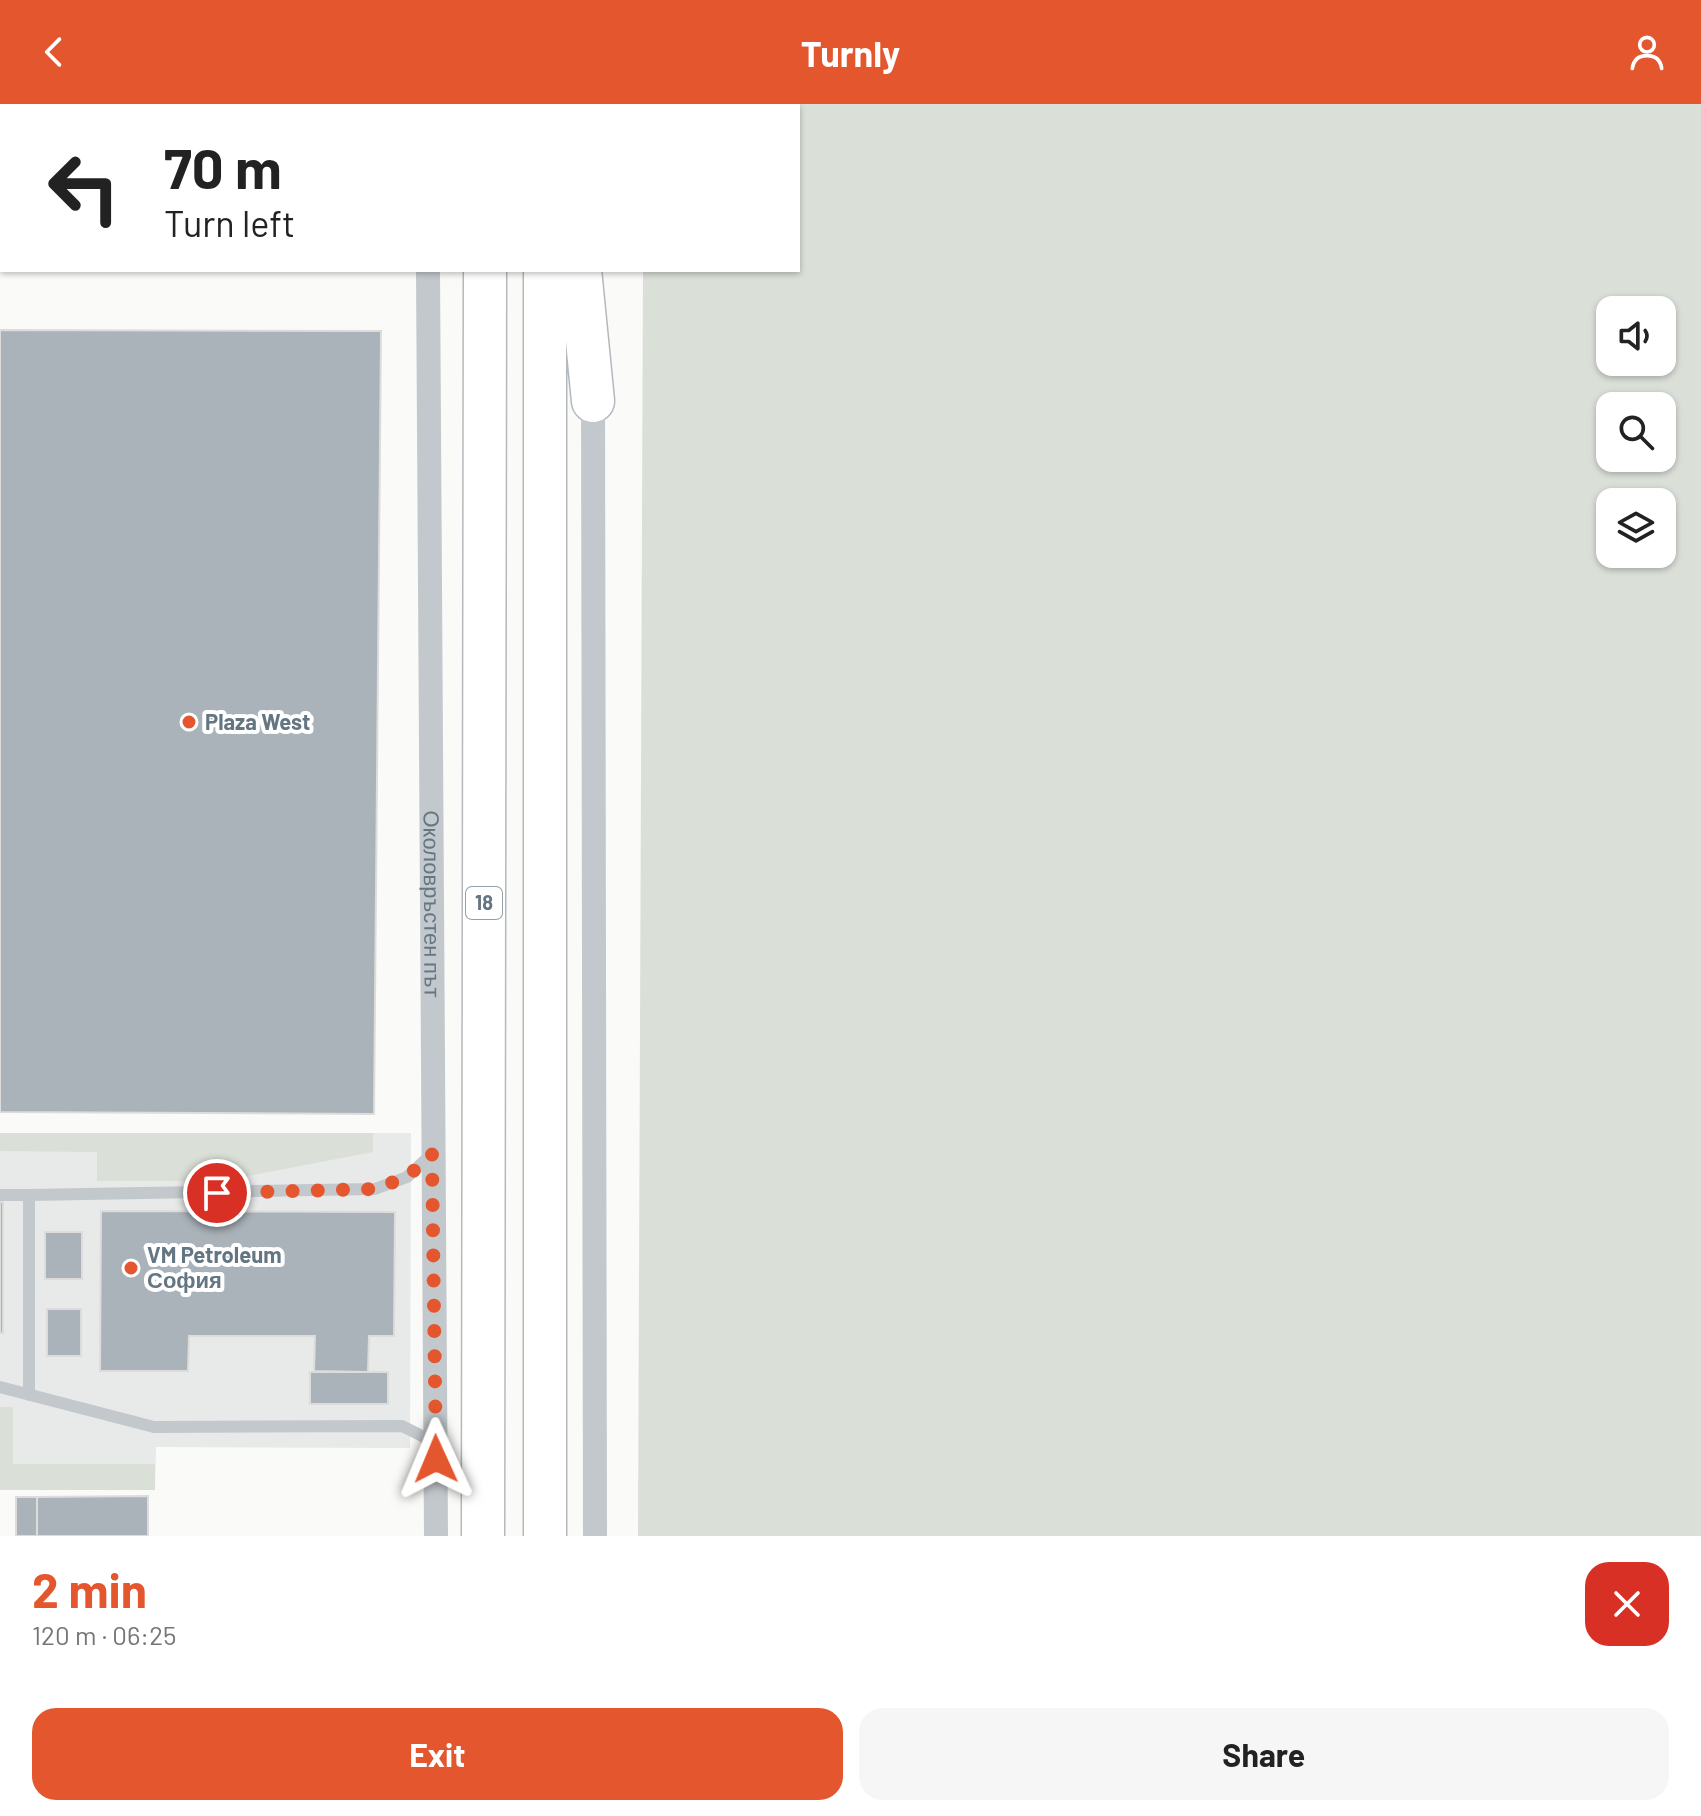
<!DOCTYPE html>
<html lang="en">
<head>
<meta charset="utf-8">
<style>
	:root { --surface:#fff; --page:#f6f6f6; --text:#222; --muted:#767676; --accent:#e4572e }
	body { margin:0; font-family:Barlow,sans-serif; background:var(--page); color:var(--text); height:100vh; display:flex; flex-direction:column; font-size:30px; white-space:nowrap }
	* { box-sizing:border-box; margin:0 }
	p { font-size:26px; color:var(--muted) }
	.icon { flex:none; width:44px; height:44px; fill:none; stroke:currentColor; stroke-width:2; stroke-linecap:round; stroke-linejoin:round }
	.map { position:relative; height:1432px; overflow:hidden }
	.sheet { display:flex; flex-direction:column; background:var(--surface); flex:1 }
	.sheet>* { flex:none }
	.top-card { position:absolute; left:0px; top:0px; width:800px; height:168px; box-shadow:0 2px 6px #0004; background:#fff; color:var(--text); overflow:hidden }
	.buttons { position:absolute; left:1596px; top:192px; display:grid; gap:16px }
	.buttons a { display:grid; place-items:center; width:80px; height:80px; border-radius:16px; background:var(--surface); box-shadow:0 2px 6px #0004; font-size:40px }
	.pin { position:absolute; display:grid; place-items:center; width:68px; height:68px; color:#fff; margin:-34px; border:4px solid #fff; border-radius:50%; box-shadow:0 2px 8px #0007 }
	.me { position:absolute; width:88px; margin:-44px; rotate:359deg; stroke-linejoin:round; filter:drop-shadow(0 0 6px #0008) }
	.turn { display:flex; align-items:center; gap:28px; height:168px; padding:0 32px; font-size:36px }
	.turn .icon { width:104px; height:104px; stroke-width:2.5 }
	.turn b { display:block; font-size:56px; line-height:68px }
	.round { display:grid; place-items:center; flex:none; width:84px; height:84px; border-radius:24px; background:var(--page) }
	.head { display:flex; align-items:center; justify-content:space-between; height:136px; padding:0 32px }
	h1 { font-size:48px; font-weight:700; line-height:60px; color:var(--accent) }
	.button { display:flex; gap:16px; margin-top:auto; padding:16px 32px }
	.button a { flex:1; height:92px; border-radius:24px; background:var(--accent); color:#fff; font-size:32px; font-weight:700; line-height:92px; text-align:center }
	.button a+a { background:var(--page); color:var(--text) }
	header { display:flex; justify-content:space-between; align-items:center; height:104px; padding:0 32px; background:var(--accent); color:#fff; font-size:36px; font-weight:700 }
	.map>svg:first-child { display:block }
	.built { fill:#e8e9e9 }
	.green { fill:#dadfd7; fill-rule:evenodd }
	.building { fill:#aab3b9; stroke:#dcdcda; stroke-width:2 }
	.lines { fill:none; stroke-linecap:round; stroke-linejoin:round }
	.trunk-casing { stroke:#b4b9bd; stroke-width:45 }
	.service { stroke:#c3c8cc; stroke-width:12 }
	.minor { stroke:#c3c8cc; stroke-width:24 }
	.trunk { stroke:#fff; stroke-width:42 }
	.route { stroke:#e4572e; stroke-width:14; stroke-dasharray:0 25.2 }
	.poi-dot { fill:#e4572e; stroke:#fff; stroke-width:3 }
	.labels { text-anchor:middle; stroke-width:8; stroke-linejoin:round; paint-order:stroke }
	.shield { fill:#fff; stroke:#939fa8; stroke-width:2 }
	.shield-label { font-size:20px; font-weight:bold; fill:#657683 }
	.poi-label { font-size:22px; font-weight:bold; fill:#657683; stroke:#fff; text-anchor:start }
	.street-label { font-size:22px; fill:#657683; stroke:#fff }
</style>
</head>
<body>
<header><svg class="icon" aria-label="back" viewBox="0 0 24 24"><path d="M15 5l-7 7 7 7"/></svg>Turnly<svg class="icon" aria-label="person" viewBox="0 0 24 24"><circle cx="12" cy="8" r="4"/><path d="M4 21q1-7 8-7t8 7"/></svg></header>
<div class="map">
<svg width="1701" height="1432" viewBox="0 0 1701 1432">
	<rect width="100%" height="100%" fill="#fafaf8"/>
	<path class="built" d="M0,1029H411L410,1344L156,1343L155,1386H0Z"/>
	<path class="green" d="M0,0H401L2,2L0,102Z
		M641,0H1701V1432H638L643,166H798V2ZM1662,206V258H1610V206ZM1610,302H1662V354H1610ZM1610,398H1662V450H1610Z
		M0,1029H373V1048L221,1077H97V1048L0,1047Z
		M0,1303H13V1360H155V1386H0Z"/>
	<path class="building" d="M0,226L381,227L374,1010L0,1008Z
		M0,1098H3V1229H0Z
		M101,1107L395,1108L394,1232H369L368,1268L314,1267L315,1232H189L188,1267H100Z
		M45,1128H82V1175H45Z
		M47,1205H81V1252H47Z
		M310,1268H388V1300H310Z
		M148,1392V1432H37V1393Z
		M16,1393H37V1432H16Z"/>
	<g class="lines">
		<g class="trunk-casing">
			<path id="trunk" d="M456,0L457,2
				M564,0V2
				M580,166L593,297
				M483,1432L485,166
				M545,1432V166"/>
		</g>
		<path class="service" d="M0,1091H29V1291
			M29,1091L375,1085L407,1073L432,1050
			M0,1283L154,1323L402,1322L424,1333L432,1344"/>
		<g class="minor">
			<path d="M427,0V2"/>
			<path d="M594,2V0"/>
			<path id="s1" d="M428,166L436,1432"/>
			<path d="M593,286L595,1432"/>
		</g>
		<use href="#trunk" class="trunk"/>
	</g>
	<g class="lines">
		<path class="route" d="M217,1089L375,1085L407,1073L432,1050L436,1355"/>
	</g>
	<g class="poi-dot">
		<circle cx="189" cy="618" r="8"/>
		<circle cx="131" cy="1164" r="8"/>
	</g>
	<g class="labels">
		<rect class="shield" x="466" y="783" width="36" height="32" rx="6"/>
		<g class="shield-label">
			<text x="484" y="806">18</text>
		</g>
		<g class="poi-label">
			<text x="205" y="626">Plaza West</text>
			<text x="147" y="1159">VM Petroleum<tspan x="147" dy="25">София</tspan></text>
		</g>
		<g class="street-label">
			<text dy="8" stroke="none"><textPath href="#s1" startOffset="634">Околовръстен път</textPath></text>
		</g>
	</g>
</svg>
<div class="buttons">
<a><svg class="icon" aria-label="sound" viewBox="0 0 24 24"><path d="M4 9h4l5-4v14l-5-4H4zM17 9q2 3 0 6"/></svg></a>
<a><svg class="icon" aria-label="search" viewBox="0 0 24 24"><circle cx="10" cy="10" r="6"/><path d="M15 15l6 6"/></svg></a>
<a><svg class="icon" aria-label="layers" viewBox="0 0 24 24"><path d="M12 4l9 5-9 5-9-5zM3 14l9 5 9-5"/></svg></a>
</div>
<div class="pin" style="left:217px;top:1089px;background:#d93025"><svg class="icon" aria-label="arrive" viewBox="0 0 24 24"><path d="M6 21V4h12l-3 4 3 4H6"/></svg></div>
<svg class="me" style="left:436px;top:1355px" viewBox="-20 -20 40 40"><path d="M0-17L14 15 0 8-14 15z" fill="#e4572e" stroke="#fff" stroke-width="4"/></svg>
<div class="top-card">
<div class="turn"><svg class="icon" aria-label="left" viewBox="0 0 24 24"><path d="M17 20v-9H6M10 6l-5 5 5 5"/></svg><div><b>70 m</b>Turn left</div></div>
</div>
</div>
<section class="sheet">
<div class="head"><div><h1>2 min</h1><p>120 m · 06:25</p></div><a class="round" style="background:#d93025;color:#fff"><svg class="icon" aria-label="close" viewBox="0 0 24 24"><path d="M6 6l12 12M18 6L6 18"/></svg></a></div>
<div class="button"><a>Exit</a><a>Share</a></div>
</section>
</body>
</html>
